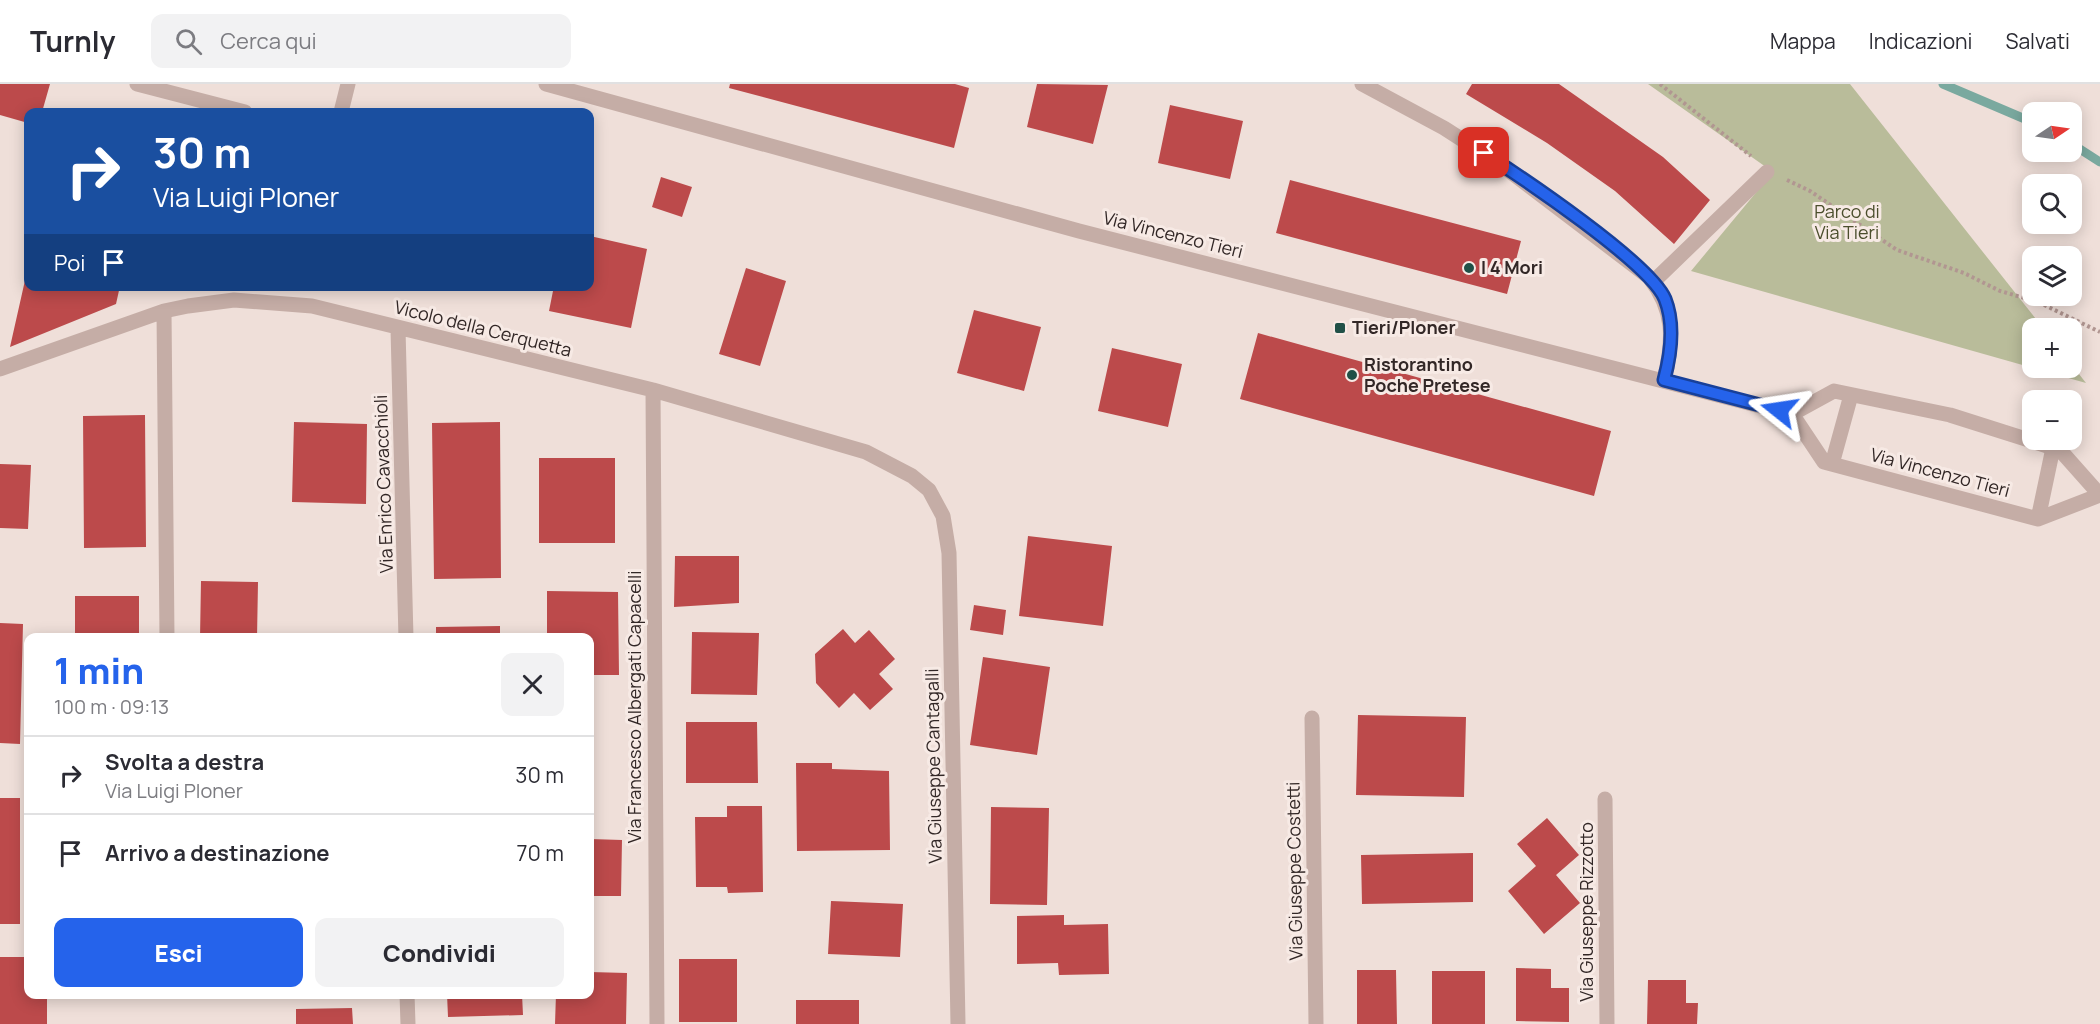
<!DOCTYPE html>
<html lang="it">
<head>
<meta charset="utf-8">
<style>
	:root { --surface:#fff; --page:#f2f2f3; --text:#2b2b33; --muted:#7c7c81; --line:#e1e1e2; --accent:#2563eb }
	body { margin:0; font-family:Manrope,sans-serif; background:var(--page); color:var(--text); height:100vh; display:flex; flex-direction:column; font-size:22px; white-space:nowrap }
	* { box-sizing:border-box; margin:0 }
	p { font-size:20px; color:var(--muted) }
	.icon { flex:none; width:33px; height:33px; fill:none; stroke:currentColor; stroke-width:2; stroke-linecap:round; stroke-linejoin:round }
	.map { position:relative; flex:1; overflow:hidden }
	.sheet { position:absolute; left:24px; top:549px; width:570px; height:366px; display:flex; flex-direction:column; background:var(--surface); border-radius:12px; box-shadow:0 3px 15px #0003 }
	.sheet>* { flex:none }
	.hud { position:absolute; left:24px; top:24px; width:570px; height:183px; border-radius:12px; box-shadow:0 3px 15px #0003; background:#1a4fa0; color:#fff; overflow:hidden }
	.needle { width:39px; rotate:77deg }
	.tools { position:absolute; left:2022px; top:18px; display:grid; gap:12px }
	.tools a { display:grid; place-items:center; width:60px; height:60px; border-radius:12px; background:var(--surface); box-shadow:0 3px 15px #0003; font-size:30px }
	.pin { position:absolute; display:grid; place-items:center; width:51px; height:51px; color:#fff; margin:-26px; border-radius:12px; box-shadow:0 3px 9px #0006 }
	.me { position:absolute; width:66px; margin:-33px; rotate:285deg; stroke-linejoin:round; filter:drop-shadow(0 0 4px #0008) }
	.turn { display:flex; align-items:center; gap:21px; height:126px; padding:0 30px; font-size:27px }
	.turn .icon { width:78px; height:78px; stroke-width:2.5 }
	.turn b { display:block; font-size:42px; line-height:51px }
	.then { display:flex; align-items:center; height:57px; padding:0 30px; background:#0003; gap:12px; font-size:22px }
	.round { display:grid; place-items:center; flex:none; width:63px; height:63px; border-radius:12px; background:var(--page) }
	.headline { display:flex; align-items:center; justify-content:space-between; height:102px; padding:0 30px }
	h1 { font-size:36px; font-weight:800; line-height:45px; color:var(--accent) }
	.action { display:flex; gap:12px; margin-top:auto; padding:12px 30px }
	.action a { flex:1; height:69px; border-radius:12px; background:var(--accent); color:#fff; font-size:24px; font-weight:800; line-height:69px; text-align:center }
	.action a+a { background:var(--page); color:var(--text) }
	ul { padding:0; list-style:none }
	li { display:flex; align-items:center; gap:18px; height:78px; padding:0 30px; border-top:2px solid var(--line) }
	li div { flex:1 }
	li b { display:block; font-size:22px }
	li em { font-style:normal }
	header { display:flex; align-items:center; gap:36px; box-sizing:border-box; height:84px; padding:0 30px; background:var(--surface); border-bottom:2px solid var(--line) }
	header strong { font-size:28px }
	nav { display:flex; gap:33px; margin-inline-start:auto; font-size:21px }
	.search { width:420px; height:54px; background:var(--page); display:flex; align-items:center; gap:15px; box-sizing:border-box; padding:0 21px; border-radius:12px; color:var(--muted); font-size:22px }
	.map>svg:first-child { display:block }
	.green { fill:#b9bc9a }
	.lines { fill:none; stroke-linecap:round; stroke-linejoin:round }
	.stream { stroke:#7aa99f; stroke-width:9 }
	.building { fill:#bc4a4b }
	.path { stroke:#b19691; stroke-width:4; stroke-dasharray:3 3; stroke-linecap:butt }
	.minor { stroke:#c5ada6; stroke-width:15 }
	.route-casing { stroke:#184099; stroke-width:15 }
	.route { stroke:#2563eb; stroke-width:10 }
	.poi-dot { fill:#205047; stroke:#f7eae5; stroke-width:2 }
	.labels { text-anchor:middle; stroke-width:6; stroke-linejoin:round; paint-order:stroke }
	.park-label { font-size:18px; fill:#4b4e2c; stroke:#f7eae5 }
	.street-label { font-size:18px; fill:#322726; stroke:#f7eae5 }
	.poi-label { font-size:18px; font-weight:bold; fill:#322726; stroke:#f7eae5; text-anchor:start }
</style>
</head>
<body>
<header>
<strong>Turnly</strong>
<div class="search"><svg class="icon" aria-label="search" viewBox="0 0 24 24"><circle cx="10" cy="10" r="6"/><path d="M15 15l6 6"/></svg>Cerca qui</div>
<nav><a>Mappa</a><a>Indicazioni</a><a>Salvati</a></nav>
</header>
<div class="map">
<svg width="2100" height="940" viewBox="0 0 2100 940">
	<rect width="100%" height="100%" fill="#efdfd9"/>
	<path class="green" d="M1648,0H1850L2043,244H2032V284H2072V281L2086,299L1691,187L1773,88Z"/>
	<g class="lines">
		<path class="stream" d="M1943,0L2032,38
			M2072,60L2100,78"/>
	</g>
	<path class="building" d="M0,0H50L42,28H28V39L0,31Z
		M730,0H955L969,4L954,64L729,4Z
		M1037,0L1108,1L1093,60L1027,43Z
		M1472,0H1559L1663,73L1710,116L1674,160L1615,107L1547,59L1466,10Z
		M1170,21L1243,37L1230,95L1158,79Z
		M661,93L692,103L682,133L652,123Z
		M1290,96L1521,157L1507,210L1276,149Z
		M590,152L647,165L631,244L549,227L554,202H590Z
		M28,183V202H120L116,220L10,263Z
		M746,184L786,197L760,282L719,270Z
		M974,226L1041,243L1024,307L957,289Z
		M1258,249L1611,347L1594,412L1240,315Z
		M1112,264L1182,280L1168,343L1098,327Z
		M145,331L146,463L84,464L83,332Z
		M294,338L367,340L366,420L292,418Z
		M500,338L501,494L434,495L432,339Z
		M539,374H615V459H539Z
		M0,380L31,381L28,445L0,444Z
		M1028,452L1112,462L1103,542L1019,532Z
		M675,472H739V519L674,523Z
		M201,497L258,498L257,554H200Z
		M547,507L618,508L619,591H590V554H547Z
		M75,512H139V554H75Z
		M974,521L1006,526L1003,551L970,546Z
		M0,539L23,540L20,660L0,659Z
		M500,542V554H436V543Z
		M843,545L855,559L869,546L895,575L879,590L893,605L870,626L854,609L839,624L816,599L815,570Z
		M692,548L759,549L757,611L691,610Z
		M983,573L1050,583L1037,671L970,661Z
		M1358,631L1466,633L1464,713L1356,711Z
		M686,638H757L758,699H686Z
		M796,679H832V685L889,687L890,766L797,767Z
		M0,714H20V840H0Z
		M727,722H762L763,808L728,809L727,803H696L695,733H727Z
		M991,723L1049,724L1047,821L990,820Z
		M1547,734L1579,771L1556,791L1580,819L1544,850L1508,807L1536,782L1517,760Z
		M590,755L622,756L621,812H590Z
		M1473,769V818L1362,820L1361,771Z
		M831,817L903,820L900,873L828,870Z
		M1064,831V841L1108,840L1109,890L1059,891L1058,879L1017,880V832Z
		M0,873H28V910H47V940H0Z
		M679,875H737V938H679Z
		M1516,884L1551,885V904H1569V938L1516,937Z
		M1357,886H1396L1397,940H1357Z
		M1432,887H1485V940H1432Z
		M590,888L627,889L626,940H555L556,910H590Z
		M1648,896H1686V919H1698L1697,940H1647Z
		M447,910H522L523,931L448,933Z
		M796,916H859V940H796Z
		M352,924L353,940H296V925Z"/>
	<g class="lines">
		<path class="path" d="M1660,0L1751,72
			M1787,96L1810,107L1897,166L1964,189L2000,207L2038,218L2100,248"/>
		<path class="minor" d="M137,0L245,28
			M546,0L1079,147L1792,330L1824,378L2038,435L2100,411
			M1362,0L1444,44L1503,82L1649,193C1675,226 1674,256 1664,296
			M341,28L348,0
			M1653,198L1767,88
			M164,227L167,554
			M398,245L406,554
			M0,285L164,227L188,222L234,216L312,222L653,306L866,368L912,392L929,406L943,432L949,469L958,940
			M653,306L657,940
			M1792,330L1834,307L1950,331L2060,366L2100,411
			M1832,380L1851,311
			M2038,435L2053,364
			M1312,634L1316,940
			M1605,715L1607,940
			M407,910L408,940"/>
	</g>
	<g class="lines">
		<g class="route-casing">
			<path id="route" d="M1484,69C1521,93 1650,179 1665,215C1675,240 1671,270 1664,296L1779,326"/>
		</g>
		<use href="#route" class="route"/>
	</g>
	<g class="poi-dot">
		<circle cx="1469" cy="184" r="6"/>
		<rect x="1334" y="238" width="12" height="12" rx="3"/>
		<circle cx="1352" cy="291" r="6"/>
	</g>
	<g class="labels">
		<g class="park-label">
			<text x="1847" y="134">Parco di<tspan x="1847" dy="21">Via Tieri</tspan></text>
		</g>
		<g class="street-label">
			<text transform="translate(1173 151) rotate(14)" y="6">Via Vincenzo Tieri</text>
			<text transform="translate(483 245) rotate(14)" y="6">Vicolo della Cerquetta</text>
			<text transform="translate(1940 389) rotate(15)" y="6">Via Vincenzo Tieri</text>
			<text transform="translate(384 400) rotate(-92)" y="6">Via Enrico Cavacchioli</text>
			<text transform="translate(635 623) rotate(-90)" y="6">Via Francesco Albergati Capacelli</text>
			<text transform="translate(934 682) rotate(-91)" y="6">Via Giuseppe Cantagalli</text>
			<text transform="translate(1295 787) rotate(-91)" y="6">Via Giuseppe Costetti</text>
			<text transform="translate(1587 828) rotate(-90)" y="6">Via Giuseppe Rizzotto</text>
		</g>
		<g class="poi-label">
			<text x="1481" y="190">I 4 Mori</text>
			<text x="1352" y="250">Tieri/Ploner</text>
			<text x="1364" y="287">Ristorantino<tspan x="1364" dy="21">Poche Pretese</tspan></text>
		</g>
	</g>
</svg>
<div class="tools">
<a><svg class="needle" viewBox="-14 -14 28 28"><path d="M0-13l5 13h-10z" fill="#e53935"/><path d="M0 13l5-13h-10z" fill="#7c7c81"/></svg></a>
<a><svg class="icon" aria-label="search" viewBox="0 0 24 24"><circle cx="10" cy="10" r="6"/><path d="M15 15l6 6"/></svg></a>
<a><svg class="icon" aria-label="layers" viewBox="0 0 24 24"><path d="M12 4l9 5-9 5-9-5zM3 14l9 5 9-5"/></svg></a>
<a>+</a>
<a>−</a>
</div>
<div class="pin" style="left:1484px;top:69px;background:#d93025"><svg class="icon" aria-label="arrive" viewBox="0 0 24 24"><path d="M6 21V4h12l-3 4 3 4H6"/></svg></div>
<svg class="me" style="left:1779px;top:326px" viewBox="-20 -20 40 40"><path d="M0-17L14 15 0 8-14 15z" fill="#2563eb" stroke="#fff" stroke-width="4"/></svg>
<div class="hud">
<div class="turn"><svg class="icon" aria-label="right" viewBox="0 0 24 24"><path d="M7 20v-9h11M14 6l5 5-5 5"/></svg><div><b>30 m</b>Via Luigi Ploner</div></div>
<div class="then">Poi<svg class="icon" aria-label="arrive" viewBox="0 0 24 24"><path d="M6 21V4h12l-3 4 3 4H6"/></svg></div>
</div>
<section class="sheet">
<div class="headline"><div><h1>1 min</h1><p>100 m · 09:13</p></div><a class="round"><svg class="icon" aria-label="close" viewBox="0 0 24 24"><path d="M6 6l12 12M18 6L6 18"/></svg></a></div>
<ul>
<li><svg class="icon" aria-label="right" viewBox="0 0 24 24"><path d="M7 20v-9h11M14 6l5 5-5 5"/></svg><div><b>Svolta a destra</b><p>Via Luigi Ploner</p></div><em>30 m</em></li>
<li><svg class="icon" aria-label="arrive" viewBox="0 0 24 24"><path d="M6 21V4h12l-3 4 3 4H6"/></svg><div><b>Arrivo a destinazione</b></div><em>70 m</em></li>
</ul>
<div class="action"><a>Esci</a><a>Condividi</a></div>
</section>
</div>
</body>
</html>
